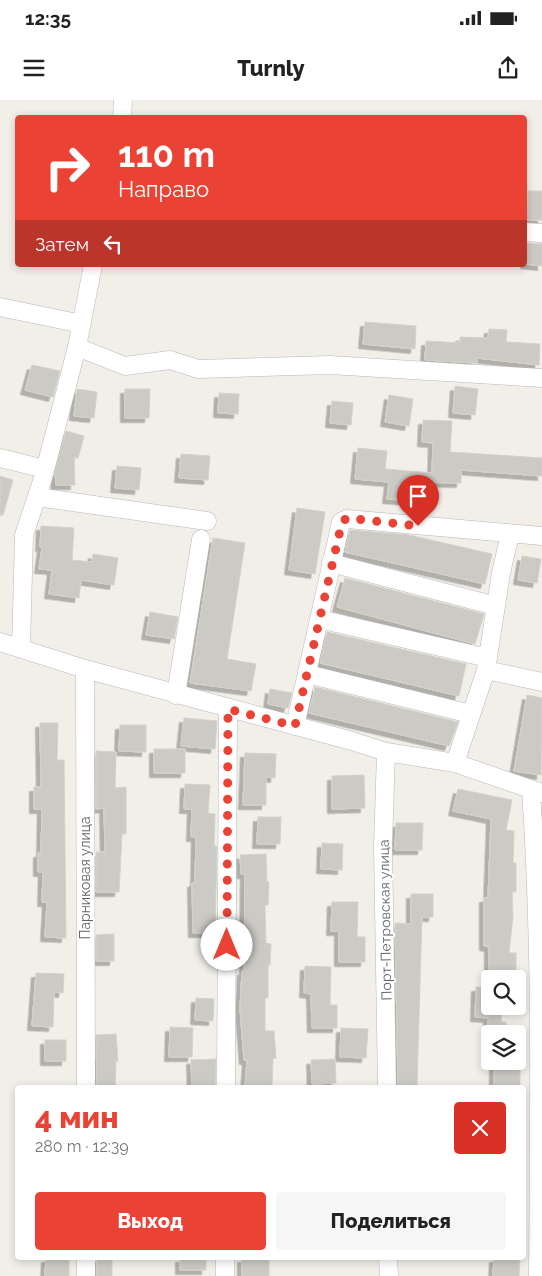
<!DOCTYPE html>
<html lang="ru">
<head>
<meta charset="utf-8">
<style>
	:root { --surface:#fff; --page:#f6f6f6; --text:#222; --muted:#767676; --accent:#ea4335 }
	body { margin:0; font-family:Raleway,sans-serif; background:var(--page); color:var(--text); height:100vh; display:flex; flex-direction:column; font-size:19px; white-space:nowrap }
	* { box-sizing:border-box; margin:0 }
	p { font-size:16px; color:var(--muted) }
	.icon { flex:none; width:28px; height:28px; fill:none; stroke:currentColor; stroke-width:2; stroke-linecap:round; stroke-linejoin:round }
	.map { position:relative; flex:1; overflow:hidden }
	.side { position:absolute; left:15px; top:985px; width:511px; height:175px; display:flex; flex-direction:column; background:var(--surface); border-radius:5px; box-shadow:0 2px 8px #0003 }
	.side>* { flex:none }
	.hud { position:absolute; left:15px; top:15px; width:512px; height:152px; border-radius:5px; box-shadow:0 2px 8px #0003; background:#ea4335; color:#fff; overflow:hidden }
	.controls { position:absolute; left:481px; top:870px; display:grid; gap:10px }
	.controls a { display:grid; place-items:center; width:45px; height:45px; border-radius:5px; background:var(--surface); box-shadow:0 2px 8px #0003; font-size:25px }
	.pin { position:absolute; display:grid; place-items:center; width:42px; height:42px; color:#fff; margin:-51px -21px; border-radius:50% 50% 50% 0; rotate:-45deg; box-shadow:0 0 5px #0007 }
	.pin .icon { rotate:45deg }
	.me { position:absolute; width:55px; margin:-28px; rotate:0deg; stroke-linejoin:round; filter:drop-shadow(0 0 4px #0008) }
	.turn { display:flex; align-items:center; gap:18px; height:105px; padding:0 20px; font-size:22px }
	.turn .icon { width:65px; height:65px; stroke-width:2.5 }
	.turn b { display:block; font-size:35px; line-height:42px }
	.then { display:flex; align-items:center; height:48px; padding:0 20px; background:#0003; gap:10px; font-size:19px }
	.round { display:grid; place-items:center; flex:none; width:52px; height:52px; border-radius:5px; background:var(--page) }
	.headline { display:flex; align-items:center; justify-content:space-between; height:85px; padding:0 20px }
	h1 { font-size:30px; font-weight:800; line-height:38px; color:var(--accent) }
	.cta { display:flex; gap:10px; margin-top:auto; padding:10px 20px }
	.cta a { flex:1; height:58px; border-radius:5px; background:var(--accent); color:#fff; font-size:20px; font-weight:800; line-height:58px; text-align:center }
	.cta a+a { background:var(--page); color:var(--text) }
	.status { display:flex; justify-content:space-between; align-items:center; height:35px; padding:0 25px; background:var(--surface); direction:ltr }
	.status svg { height:14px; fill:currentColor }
	header { display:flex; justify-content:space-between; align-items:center; height:65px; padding:0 20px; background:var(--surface); font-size:22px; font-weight:800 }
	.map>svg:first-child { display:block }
	.building { fill:#cccac5; stroke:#d6d1c6; filter:url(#shadow) }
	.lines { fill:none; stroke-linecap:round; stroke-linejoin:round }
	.minor-casing { stroke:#b5b8bc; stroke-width:19 }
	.minor { stroke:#fff; stroke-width:18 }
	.route { stroke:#ea4335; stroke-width:9; stroke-dasharray:0 16.2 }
	.labels { text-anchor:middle; stroke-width:4; stroke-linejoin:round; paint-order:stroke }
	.street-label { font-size:14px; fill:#5f6368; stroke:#fff }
</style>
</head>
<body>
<div class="status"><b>12:35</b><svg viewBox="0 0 49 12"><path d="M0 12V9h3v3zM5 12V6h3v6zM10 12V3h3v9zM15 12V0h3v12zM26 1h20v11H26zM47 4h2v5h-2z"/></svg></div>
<header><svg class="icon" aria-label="menu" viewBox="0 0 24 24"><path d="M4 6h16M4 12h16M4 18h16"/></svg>Turnly<svg class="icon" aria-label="share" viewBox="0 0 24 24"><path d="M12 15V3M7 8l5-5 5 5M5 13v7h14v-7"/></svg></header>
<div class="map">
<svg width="542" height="1176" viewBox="0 0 542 1176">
	<defs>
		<filter id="shadow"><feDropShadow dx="-4.5" dy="4.5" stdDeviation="0" flood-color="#0004"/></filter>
	</defs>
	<rect width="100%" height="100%" fill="#f1efe8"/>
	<path class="building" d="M528,91H542V120H526Z
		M527,143L542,144V166L525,164Z
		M365,222L416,226L415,249L363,244Z
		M489,229L507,230L506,242L540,244L539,265L477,258V263L425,260L426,241L460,243V237L488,238Z
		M32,265L60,271L53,297L25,290Z
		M455,286L478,289L475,315L453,313Z
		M77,289L97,292L94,318L74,316Z
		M125,289H150L149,318H125Z
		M219,293L239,294L238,314L218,313Z
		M389,295L413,299L409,326L385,322Z
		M332,301L353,303L351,325L330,323Z
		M423,320L452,321L450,352L542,358V376L461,370V383L413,382L412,401L387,399L389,382L355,379L358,348L387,351L385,369L432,373L433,343L422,342Z
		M66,331L84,336L78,358L74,357L75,385H56L55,372Z
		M181,354L210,356L208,380L179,378Z
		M117,366L141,368L139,390L115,388Z
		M0,376L13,380L3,415H0Z
		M297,408L325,412L315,474L289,470Z
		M41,426L74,428L72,460L92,462L93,454L118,458L114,485L81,480L79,498L49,494L52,470L39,469L42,447H40Z
		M350,430L409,435L492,454L485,484L345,452Z
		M213,438L245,443L227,559L256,564L251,591L190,583Z
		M522,456L541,459L537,483L518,480Z
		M345,478L484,514L475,544L337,507Z
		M150,512L178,517L174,539L146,535Z
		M327,532L466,564L459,596L320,563Z
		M315,587L458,622L449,646L309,613Z
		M270,589L292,593L288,608L268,604Z
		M527,595L542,598L541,675L514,671Z
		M184,618L217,621L215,649L181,646Z
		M40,623H58L57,660H64L66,838L45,837L47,802H42L43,772H38V753H41L42,709H34V687H41Z
		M120,625H146V652L119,651Z
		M154,649H185V673H154Z
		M96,651L116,652L115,688L126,687V734H122L119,792H96V752H105L104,708L96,709Z
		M245,653L276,654L275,678L266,677V705H243Z
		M364,675L365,708L332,709V676Z
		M185,684L210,685L208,713L215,714L214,746H217L215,833H193L192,783L195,782L196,737H191L192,709H184Z
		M458,689L512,700L506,730L514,731L513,763H516V792H512L513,816L509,853H516V878L489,879V847L484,846V798H488L491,719L453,711Z
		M258,717H281L280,744H257Z
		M396,723H423L422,750H395Z
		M322,743L343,744L342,770L321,769Z
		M266,754L267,782H269L268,805H265L266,843L271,844L270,865L268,864V898H265V931H274L276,958L273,959L272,988H245L247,960H244L240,909L242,871H244L245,774H241L240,755Z
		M411,794H433V817H422L417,986H398L395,823L411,824Z
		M332,802H358L357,837H365V862H339V831H331Z
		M114,834V861H96V835Z
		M305,866L331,867L330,905H337V928H312L311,894L304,893Z
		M36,873L64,874L63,893L54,892L53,927L32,926Z
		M476,887H490V906H502L501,922H506V934H488V918L475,917Z
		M196,898L214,899L213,921L195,920Z
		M170,927L193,928L192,957H169Z
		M341,928L368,929L366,958L340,957Z
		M116,934L118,961H116L115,988H97L96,935Z
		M45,940H66V961H45Z
		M216,959L215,988H192L191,960Z
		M335,959L336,983L312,984L311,960Z
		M494,963H520V988H494Z
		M46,1158H69V1176H45Z
		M97,1158H112V1176H97Z
		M180,1158H206V1170H180Z
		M242,1158H269V1176H242Z
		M494,1158H520L519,1176H493Z"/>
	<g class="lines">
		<g class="minor-casing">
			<path id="minor" d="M122,18L123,0
				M525,132L542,133
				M0,207L82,224
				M77,247L125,266L170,260L198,269L330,265L542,278
				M0,358L45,369
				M37,397L207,421
				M331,463L496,506
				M319,519L488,558
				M0,542L85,569L352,641L386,652L455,663L542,693
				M21,549L24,435L43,378L77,247L93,165
				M85,569L86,988
				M486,570L542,582
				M307,574L471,614
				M176,595L201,439
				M295,626L341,422L347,419L542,436
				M386,652L383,746L387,988
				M455,663L486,570L501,473L510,434
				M531,691C542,850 539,1015 538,1176
				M226,988L228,609
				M86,1158V1176
				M388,1158L389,1176
				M225,1176V1158"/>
		</g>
		<use href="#minor" class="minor"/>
	</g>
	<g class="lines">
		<path class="route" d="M227,845L228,609L295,626L342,422L347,418L418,426"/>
	</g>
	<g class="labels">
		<g class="street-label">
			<text transform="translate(85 778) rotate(-90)" y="5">Парниковая улица</text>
			<text transform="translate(385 820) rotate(-91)" y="5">Порт-Петровская улица</text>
		</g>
	</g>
</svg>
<div class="controls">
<a><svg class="icon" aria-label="search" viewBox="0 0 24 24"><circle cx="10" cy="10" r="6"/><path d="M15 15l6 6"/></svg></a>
<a><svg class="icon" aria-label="layers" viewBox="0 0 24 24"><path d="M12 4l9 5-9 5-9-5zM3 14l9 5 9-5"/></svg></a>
</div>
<div class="pin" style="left:418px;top:426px;background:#d93025"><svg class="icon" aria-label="arrive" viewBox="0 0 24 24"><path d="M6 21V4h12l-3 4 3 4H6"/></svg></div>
<svg class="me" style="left:227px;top:845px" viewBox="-20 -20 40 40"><circle r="19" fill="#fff"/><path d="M0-13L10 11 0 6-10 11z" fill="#ea4335"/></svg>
<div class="hud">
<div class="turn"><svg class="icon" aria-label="right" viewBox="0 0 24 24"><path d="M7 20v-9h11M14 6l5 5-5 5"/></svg><div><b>110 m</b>Направо</div></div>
<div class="then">Затем<svg class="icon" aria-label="left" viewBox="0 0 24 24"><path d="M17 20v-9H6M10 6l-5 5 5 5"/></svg></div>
</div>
<section class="side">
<div class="headline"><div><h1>4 мин</h1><p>280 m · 12:39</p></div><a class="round" style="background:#d93025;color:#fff"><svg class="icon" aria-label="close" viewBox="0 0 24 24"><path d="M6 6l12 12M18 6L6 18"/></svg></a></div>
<div class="cta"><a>Выход</a><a>Поделиться</a></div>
</section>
</div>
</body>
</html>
